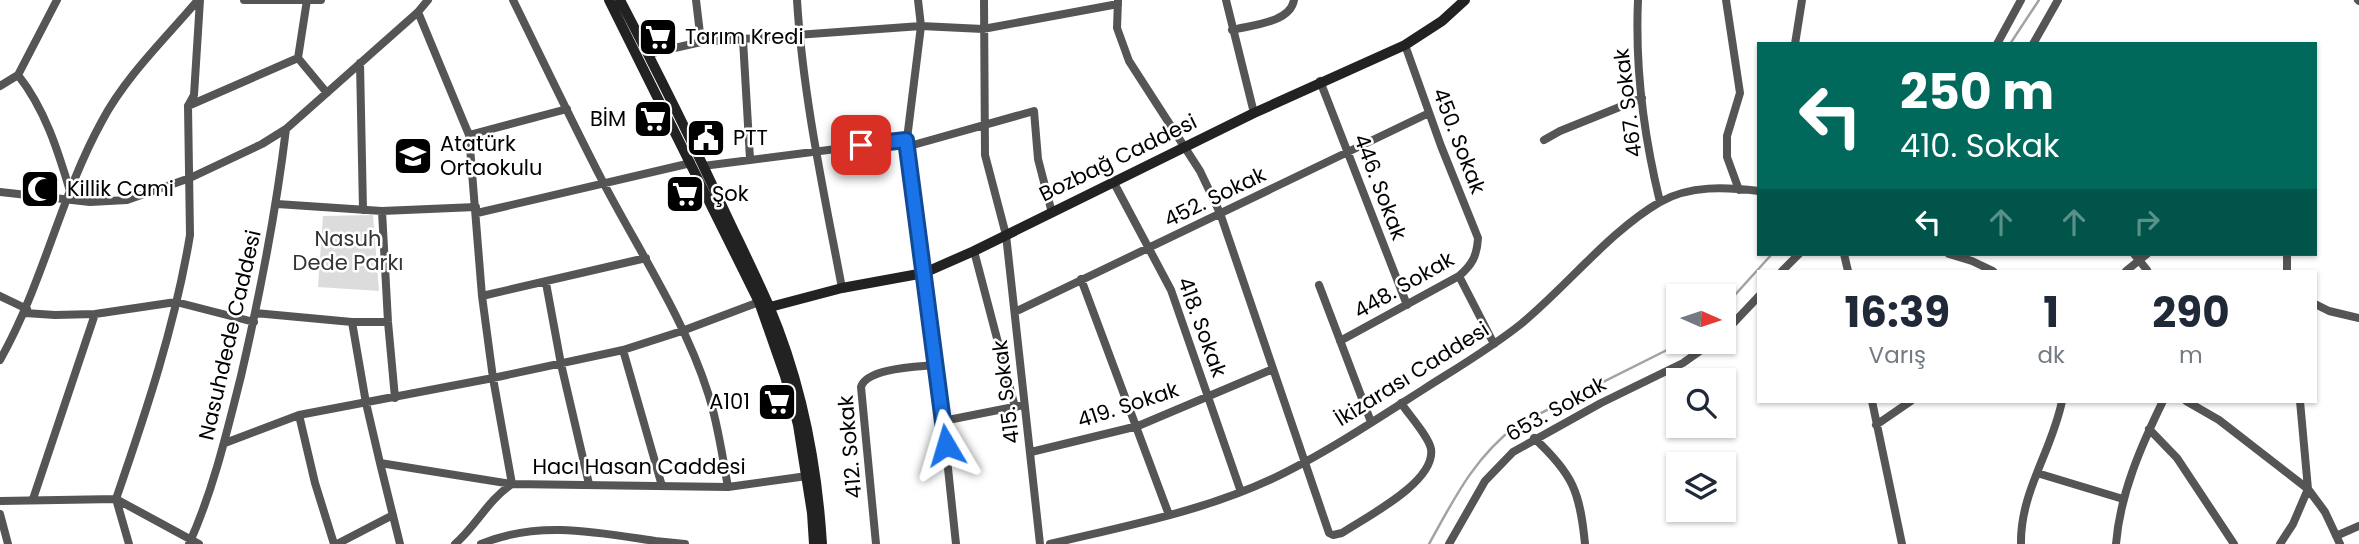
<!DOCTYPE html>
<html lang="tr">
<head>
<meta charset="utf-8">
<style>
	:root { --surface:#fff; --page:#f2f2f3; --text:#1f2937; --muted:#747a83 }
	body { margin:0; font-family:Poppins,sans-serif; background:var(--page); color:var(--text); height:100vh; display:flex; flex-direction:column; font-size:26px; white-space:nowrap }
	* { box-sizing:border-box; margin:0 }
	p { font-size:23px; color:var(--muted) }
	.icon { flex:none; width:38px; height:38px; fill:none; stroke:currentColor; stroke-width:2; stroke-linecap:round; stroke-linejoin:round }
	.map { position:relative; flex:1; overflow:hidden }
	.panel { position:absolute; left:1757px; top:270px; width:560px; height:133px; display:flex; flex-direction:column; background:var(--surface); border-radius:0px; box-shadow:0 2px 5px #0004 }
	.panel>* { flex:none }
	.banner { position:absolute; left:1757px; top:42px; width:560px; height:214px; border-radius:0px; box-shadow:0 2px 5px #0004; background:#00695c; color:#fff; overflow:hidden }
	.needle { width:46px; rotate:93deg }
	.controls { position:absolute; left:1666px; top:284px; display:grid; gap:14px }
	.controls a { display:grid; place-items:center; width:70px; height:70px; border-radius:0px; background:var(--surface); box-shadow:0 2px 5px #0004; font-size:35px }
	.pin { position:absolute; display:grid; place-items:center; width:60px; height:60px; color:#fff; margin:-30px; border-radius:14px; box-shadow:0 4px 10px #0006 }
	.me { position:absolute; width:77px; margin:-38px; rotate:353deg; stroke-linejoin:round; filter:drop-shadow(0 0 5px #0008) }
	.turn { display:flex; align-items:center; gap:24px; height:147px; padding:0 28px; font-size:32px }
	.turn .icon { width:91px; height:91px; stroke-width:2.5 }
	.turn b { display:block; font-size:49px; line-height:60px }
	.lanes { display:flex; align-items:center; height:66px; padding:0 28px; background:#0003; justify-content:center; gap:35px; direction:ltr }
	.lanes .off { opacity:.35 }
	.eta { display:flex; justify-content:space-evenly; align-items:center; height:119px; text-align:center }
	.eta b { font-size:42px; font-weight:700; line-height:49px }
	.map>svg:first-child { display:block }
	.green { fill:#dcdcdc }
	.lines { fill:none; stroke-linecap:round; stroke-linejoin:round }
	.stream { stroke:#a3a3a3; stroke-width:2.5 }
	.street { stroke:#555; stroke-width:8 }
	.secondary { stroke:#222; stroke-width:10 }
	.route-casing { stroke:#114b97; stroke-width:18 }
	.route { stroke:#1a73e8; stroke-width:12 }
	.labels { text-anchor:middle; stroke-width:5; stroke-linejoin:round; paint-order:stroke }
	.poi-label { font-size:21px; fill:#000; stroke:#fff; text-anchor:start }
	.street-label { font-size:21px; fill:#000; stroke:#fff }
	.park-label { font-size:21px; fill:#333; stroke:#fff }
</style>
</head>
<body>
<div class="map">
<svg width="2359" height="544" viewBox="0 0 2359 544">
	<rect width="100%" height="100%" fill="#fff"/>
	<path class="green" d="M373,215L379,291L318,287L323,216Z"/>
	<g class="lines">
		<path class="stream" d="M2010,44L2039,0
			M1724,307L1772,254
			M1429,544C1455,497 1474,458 1517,425L1685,341"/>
		<path class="street" d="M244,0H321
			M307,0L298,58L327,93
			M513,0C543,61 572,122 603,182C639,251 684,318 708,393C718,423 722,455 728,487
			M696,0L701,42
			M797,0C803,97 824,193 842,288
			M918,0L921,26L906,147L943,421L956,544
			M984,0L985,155L1006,235L1040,544
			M1118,0L1117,28L1129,61L1200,171L1220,213L1329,533L1333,535L1342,533C1366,517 1436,482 1431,449C1429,437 1409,415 1401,403
			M1226,0L1254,113
			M1638,0C1635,67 1644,137 1660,202
			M1726,0L1740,93L1727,136V157L1739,190
			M2358,0L2359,1
			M1232,30C1251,25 1290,23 1294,0
			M743,40L750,159
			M1795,44L1802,0
			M1997,44L2021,0
			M2033,44L2058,0
			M648,54L701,42L921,26L983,29L1118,4
			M360,63L363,210
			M18,75C45,109 58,151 70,191
			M1320,81L1407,305
			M0,86L18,75L57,0
			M188,106L298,58
			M469,135L567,109
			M1544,140L1560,131L1642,98
			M906,147L1034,111L1038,159L1052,213
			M703,166L906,140
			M1114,183L1171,290L1241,492
			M0,192L90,202L127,200L190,178L262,144L286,129L418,12L428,0
			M277,204L382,211L476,207
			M382,211L388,322L395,398
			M477,213L691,163
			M974,251L1015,407
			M1844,254L1848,271
			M1949,254L1972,261L1993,271
			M2134,254L2147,270
			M2287,254V271
			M1782,271L1799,254
			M2126,271L2147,254
			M1459,276L1494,344
			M1081,279L1169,515
			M546,283L561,364L589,484
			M1319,285L1371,422
			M0,296L27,309
			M482,296L646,258
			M2315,304L2329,311L2359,318
			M1015,312L1429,113
			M25,313L55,315L95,314L176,302L254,322
			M255,313L352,322H388
			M352,322L366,403L380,463L512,484L493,378L482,296L469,135L418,12
			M1724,333L1759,296
			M1340,341L1459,276C1472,265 1477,256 1478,238L1441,146L1405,45
			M623,350L662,486
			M0,360C43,284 60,197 102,121C126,76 165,39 198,0
			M1872,401L1902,544
			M2186,401L2219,420L2308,489L2325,512L2340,544
			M299,415L315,483L334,544
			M943,421L1019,406
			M1876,425L1911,401
			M2149,429L2177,458L2234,544
			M1534,438C1573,474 1580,492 1585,544
			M225,443L299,415L493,378L623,350L682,331L759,302
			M1031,452L1138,426L1273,369
			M380,463L400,544
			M2037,473L2123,499
			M33,499L95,314
			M0,501L116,499L129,544
			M0,514L8,544
			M2336,536L2359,526
			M655,543V541L685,544
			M189,544C213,491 227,432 241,376C260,294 276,212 286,129
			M199,544L116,499C146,412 175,326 190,235L188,106L194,95L200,0
			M337,544L393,515
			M455,544C476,526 488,500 512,484L728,487L807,476
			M481,544C538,520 596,532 655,541
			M876,544L861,387C867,368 917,367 936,365
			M1050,544C1130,525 1215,509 1288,471C1335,447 1380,417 1424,389C1457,368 1491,348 1521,324C1567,286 1610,231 1660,202C1690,185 1726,187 1759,191
			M1449,544L1485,481L1513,452L1601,403L1683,363L1714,341
			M2021,544C2020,492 2052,451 2062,401
			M2116,544C2120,494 2141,446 2163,401
			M2280,544L2293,524L2308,489L2300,401"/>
		<path class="secondary" d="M609,0L759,302L785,376L798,425L812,513L814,544
			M620,0C656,69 691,139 724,210C739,242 755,274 769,306C801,381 817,463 822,544
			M770,307L842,288L924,273L974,251L1254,113L1405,45L1442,21L1465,0"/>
	</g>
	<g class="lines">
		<g class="route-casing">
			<path id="route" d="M861,145L906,140L946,445"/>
		</g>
		<use href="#route" class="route"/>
	</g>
	<defs>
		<g id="supermarket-square" transform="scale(2.0125)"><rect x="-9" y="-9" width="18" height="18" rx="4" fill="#000" stroke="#fff"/><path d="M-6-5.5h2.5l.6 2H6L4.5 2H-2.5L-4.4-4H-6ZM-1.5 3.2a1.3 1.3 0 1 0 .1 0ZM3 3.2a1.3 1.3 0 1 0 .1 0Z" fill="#fff"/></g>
		<g id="civic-square" transform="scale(2.0125)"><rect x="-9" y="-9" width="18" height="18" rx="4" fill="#000" stroke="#fff"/><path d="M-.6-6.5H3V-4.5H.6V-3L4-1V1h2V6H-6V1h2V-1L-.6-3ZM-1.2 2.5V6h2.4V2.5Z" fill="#fff"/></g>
		<g id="school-square" transform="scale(2.0125)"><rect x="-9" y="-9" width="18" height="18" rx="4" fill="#000" stroke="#fff"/><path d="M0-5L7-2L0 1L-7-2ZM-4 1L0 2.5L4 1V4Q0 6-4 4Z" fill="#fff"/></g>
		<g id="mosque-square" transform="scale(2.0125)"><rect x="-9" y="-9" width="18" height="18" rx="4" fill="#000" stroke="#fff"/><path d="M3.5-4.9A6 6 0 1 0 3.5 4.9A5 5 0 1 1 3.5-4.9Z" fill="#fff"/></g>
	</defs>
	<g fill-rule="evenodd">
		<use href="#supermarket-square" x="658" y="37"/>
		<use href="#supermarket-square" x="653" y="119"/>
		<use href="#civic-square" x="706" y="138"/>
		<use href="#school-square" x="413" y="156"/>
		<use href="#mosque-square" x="40" y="189"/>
		<use href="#supermarket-square" x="685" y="194"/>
		<use href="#supermarket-square" x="777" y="402"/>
	</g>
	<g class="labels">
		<g class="poi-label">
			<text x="685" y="44">Tarım Kredi</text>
			<text x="626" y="126" text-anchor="end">BİM</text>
			<text x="733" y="145">PTT</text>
			<text x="440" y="151">Atatürk<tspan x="440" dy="24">Ortaokulu</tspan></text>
			<text x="67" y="196">Killik Cami</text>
			<text x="712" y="201">Şok</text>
			<text x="750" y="409" text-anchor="end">A101</text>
		</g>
		<g class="street-label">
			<text transform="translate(1628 103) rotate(-97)" y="7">467. Sokak</text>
			<text transform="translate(1459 141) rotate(69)" y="7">450. Sokak</text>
			<text transform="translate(1118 158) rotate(-26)" y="7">Bozbağ Caddesi</text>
			<text transform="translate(1380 187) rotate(69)" y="7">446. Sokak</text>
			<text transform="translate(1215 197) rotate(-26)" y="7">452. Sokak</text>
			<text transform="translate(1404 285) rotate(-30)" y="7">448. Sokak</text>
			<text transform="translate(1202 327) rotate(70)" y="7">418. Sokak</text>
			<text transform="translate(230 335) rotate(-77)" y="7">Nasuhdede Caddesi</text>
			<text transform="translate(1412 374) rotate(-32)" y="7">İkizarası Caddesi</text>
			<text transform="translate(1006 392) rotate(-97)" y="7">415. Sokak</text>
			<text transform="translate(1128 405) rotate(-18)" y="7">419. Sokak</text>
			<text transform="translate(1556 409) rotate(-29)" y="7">653. Sokak</text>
			<text transform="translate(850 447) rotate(-95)" y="7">412. Sokak</text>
			<text x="639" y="474">Hacı Hasan Caddesi</text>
		</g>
		<g class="park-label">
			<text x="348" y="246">Nasuh<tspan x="348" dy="24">Dede Parkı</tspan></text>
		</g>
	</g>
</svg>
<div class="controls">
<a><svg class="needle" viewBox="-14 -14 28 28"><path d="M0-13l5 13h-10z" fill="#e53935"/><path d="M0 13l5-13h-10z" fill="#747a83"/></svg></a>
<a><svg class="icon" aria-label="search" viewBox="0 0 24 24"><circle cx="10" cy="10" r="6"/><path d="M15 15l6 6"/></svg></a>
<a><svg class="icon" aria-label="layers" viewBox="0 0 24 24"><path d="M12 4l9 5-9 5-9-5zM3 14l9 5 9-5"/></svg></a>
</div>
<div class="pin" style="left:861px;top:145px;background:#d93025"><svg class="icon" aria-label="arrive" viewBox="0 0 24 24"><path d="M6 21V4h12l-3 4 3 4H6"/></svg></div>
<svg class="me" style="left:946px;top:445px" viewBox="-20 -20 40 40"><path d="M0-17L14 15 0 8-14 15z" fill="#1a73e8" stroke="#fff" stroke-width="4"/></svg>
<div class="banner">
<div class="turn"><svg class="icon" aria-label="left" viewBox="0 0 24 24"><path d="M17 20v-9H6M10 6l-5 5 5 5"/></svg><div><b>250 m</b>410. Sokak</div></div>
<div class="lanes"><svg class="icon" aria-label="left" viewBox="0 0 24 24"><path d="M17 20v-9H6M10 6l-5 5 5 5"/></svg><svg class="icon off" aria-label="ahead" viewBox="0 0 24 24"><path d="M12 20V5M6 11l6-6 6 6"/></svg><svg class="icon off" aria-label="ahead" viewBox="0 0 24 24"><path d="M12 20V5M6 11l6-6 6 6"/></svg><svg class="icon off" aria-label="right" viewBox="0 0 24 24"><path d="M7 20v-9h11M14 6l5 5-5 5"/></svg></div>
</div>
<section class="panel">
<div class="eta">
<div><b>16:39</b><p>Varış</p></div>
<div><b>1</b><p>dk</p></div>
<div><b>290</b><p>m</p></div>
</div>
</section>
</div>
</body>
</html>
